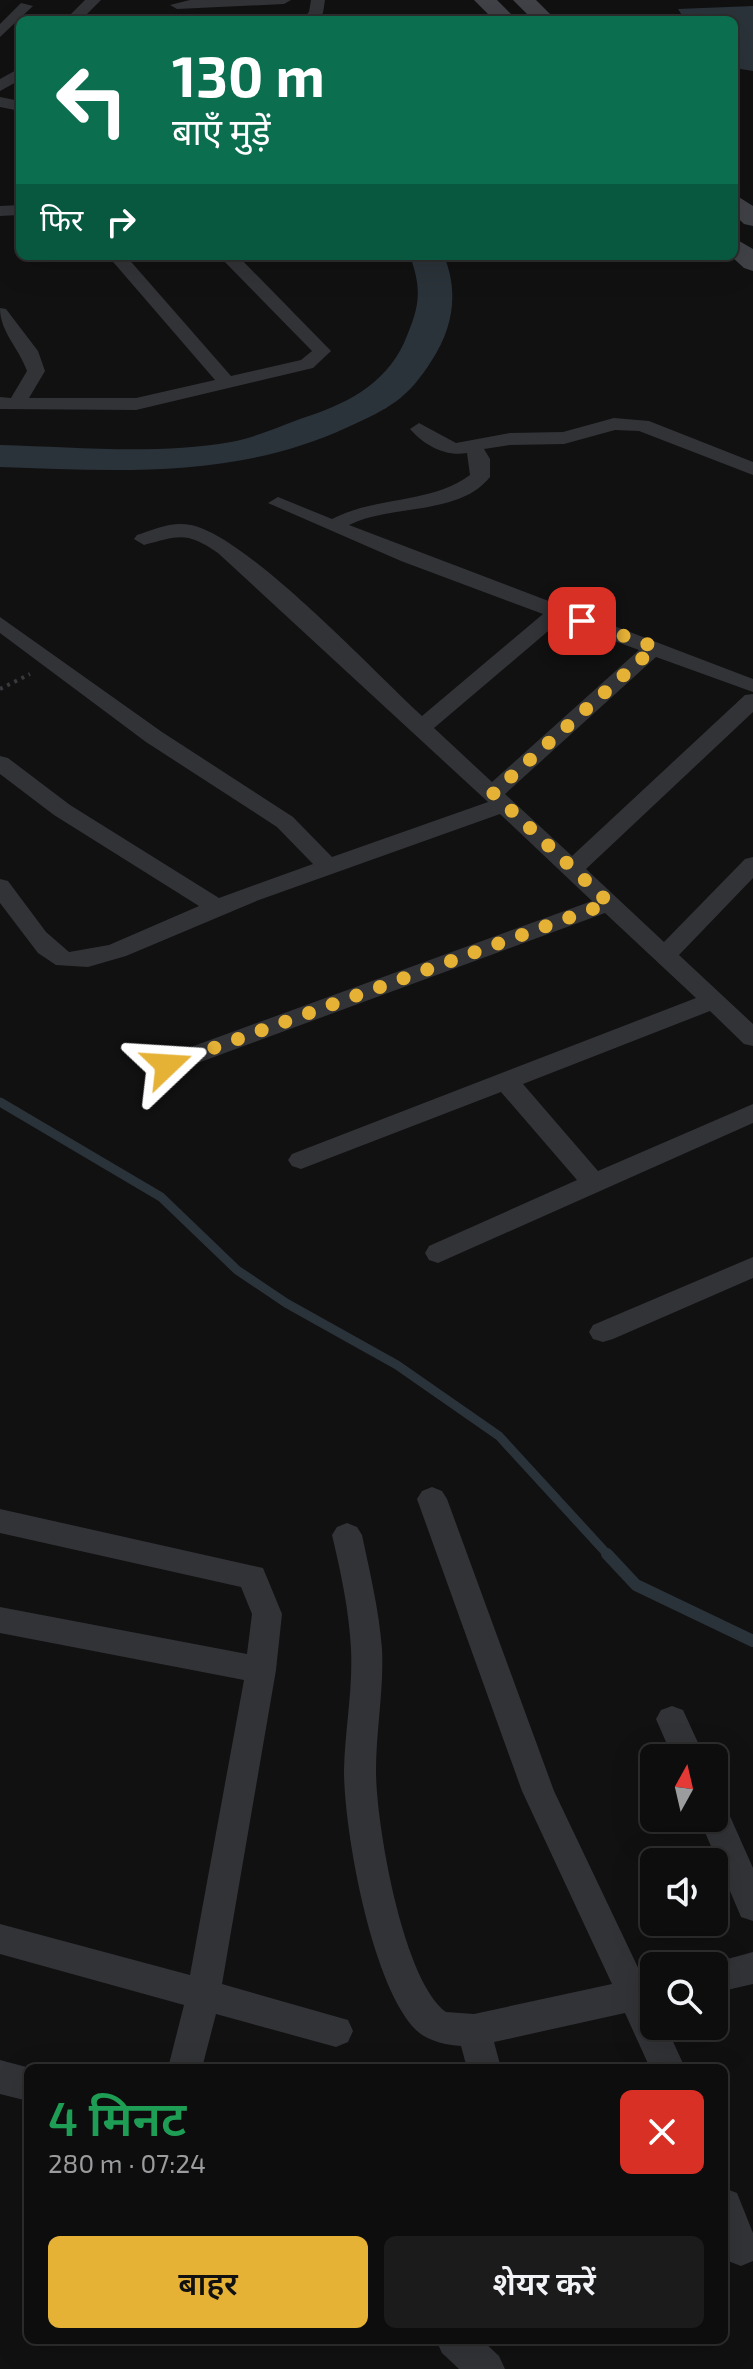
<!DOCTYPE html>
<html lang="hi">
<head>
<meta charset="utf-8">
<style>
	:root { --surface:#0d0d0e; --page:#1b1b1c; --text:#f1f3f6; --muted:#9a9c9e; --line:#2d2d2e; --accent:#e5b236 }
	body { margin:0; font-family:"Exo 2","Noto Sans Devanagari",sans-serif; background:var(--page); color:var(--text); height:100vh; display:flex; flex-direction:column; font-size:30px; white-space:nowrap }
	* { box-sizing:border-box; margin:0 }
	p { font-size:26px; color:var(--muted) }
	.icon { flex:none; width:44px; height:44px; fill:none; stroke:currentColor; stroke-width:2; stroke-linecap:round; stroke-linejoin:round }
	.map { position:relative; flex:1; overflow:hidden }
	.side { position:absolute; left:24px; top:2064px; width:704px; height:280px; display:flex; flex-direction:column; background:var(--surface); border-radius:12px; box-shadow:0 8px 32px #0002,0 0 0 2px var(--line) }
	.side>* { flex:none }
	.hud { position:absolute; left:16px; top:16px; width:722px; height:244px; border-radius:12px; box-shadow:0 8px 32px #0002,0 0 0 2px var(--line); background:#0b6e4f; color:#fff; overflow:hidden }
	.needle { width:52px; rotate:8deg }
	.buttons { position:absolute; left:640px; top:1744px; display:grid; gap:16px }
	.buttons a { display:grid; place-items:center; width:88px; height:88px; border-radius:12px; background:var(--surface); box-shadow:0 8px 32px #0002,0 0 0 2px var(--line); font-size:40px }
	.pin { position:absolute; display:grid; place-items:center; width:68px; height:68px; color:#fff; margin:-34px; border-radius:16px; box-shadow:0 4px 12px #0006 }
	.me { position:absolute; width:88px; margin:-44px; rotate:70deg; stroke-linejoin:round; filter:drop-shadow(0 0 6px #0008) }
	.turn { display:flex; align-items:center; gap:28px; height:168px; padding:0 24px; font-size:36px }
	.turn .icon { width:104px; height:104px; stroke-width:2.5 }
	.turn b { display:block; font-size:56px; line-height:68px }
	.then { display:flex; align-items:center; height:76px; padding:0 24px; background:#0003; gap:16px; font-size:30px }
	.round { display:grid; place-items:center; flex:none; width:84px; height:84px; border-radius:12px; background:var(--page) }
	.overview { display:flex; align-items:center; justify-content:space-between; height:136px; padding:0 24px }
	h1 { font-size:48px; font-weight:600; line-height:60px; color:#1e9e55 }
	.primary-button { display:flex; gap:16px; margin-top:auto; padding:16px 24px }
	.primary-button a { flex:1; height:92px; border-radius:12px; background:var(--accent); color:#111; font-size:32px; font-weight:600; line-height:92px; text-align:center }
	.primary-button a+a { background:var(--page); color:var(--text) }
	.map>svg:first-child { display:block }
	.water { fill:#2b333a }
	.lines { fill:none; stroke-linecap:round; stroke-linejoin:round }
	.stream-far1 { stroke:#2b333a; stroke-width:9 }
	.stream { stroke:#2b333a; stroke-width:12 }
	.canal { fill:#2b333a; fill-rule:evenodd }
	.path { stroke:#383a3e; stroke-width:4; stroke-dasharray:3 5; stroke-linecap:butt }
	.minor { fill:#323337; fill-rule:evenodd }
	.secondary { fill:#404247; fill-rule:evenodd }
	.route { stroke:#e5b236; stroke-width:14; stroke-dasharray:0 25.2 }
</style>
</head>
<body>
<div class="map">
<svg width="753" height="2369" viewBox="0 0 753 2369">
	<rect width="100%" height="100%" fill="#111112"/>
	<path class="water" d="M753,6V71L734,68V20H685L678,9Z
		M410,256H444C459,292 453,328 432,360C408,399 388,409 348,427C237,479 119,471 0,467V445C76,447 156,455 231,442C254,438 278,427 300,419C344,405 384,386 404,343C419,308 423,292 410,256Z"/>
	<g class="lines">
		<path class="stream-far1" d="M0,1102L161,1197L237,1270L286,1303L397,1365L499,1436L609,1556"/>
		<path class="stream" d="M607,1554L636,1585L753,1641"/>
		<path class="canal" d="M614,15L623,20H575L584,15Z"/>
		<path class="path" d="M0,689L30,674"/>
		<path class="minor" d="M85,0H101L81,20H65Z
			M190,0H291L284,4L177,9L170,5Z
			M311,0H325L323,13L317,20H302L309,12Z
			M21,3L33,6L0,37V24Z
			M20,68V80L0,91V79Z
			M0,97L20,101V111L0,107Z
			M20,205V215L0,216V206Z
			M108,256H126L231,376L301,360L312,351L219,256H238L331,351L313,368L136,410L0,409V397L11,398L27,371C19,348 0,332 0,308L6,309L38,351L45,371L29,398H136L215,380Z
			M614,418L649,421L753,462V475L639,431L615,430L564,444L510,445L484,449L490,459V477C459,516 391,504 349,525L753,679V692L656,657L505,794L572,856L745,695L753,694V712L586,869L664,942L745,859L753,857V878L679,955L753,1024V1046L744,1044L710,1011L523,1084L598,1171L753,1104V1123L438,1263L429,1260L425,1253L429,1246L577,1180L501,1092L301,1169L292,1166L288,1160L292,1154L696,998L605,913L176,1071H158L155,1065L158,1059L592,901L500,814L259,900L126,956L88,967L56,965L38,953L0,903V879L8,881L46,932L69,952L109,945L199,906L54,815L0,774V756L8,758L70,805L219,898L313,864L277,827L146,742L0,633V617L162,732L293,817L332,857L488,802L218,553C186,531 179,536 144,545L134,539L137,535C155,529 172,521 191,525C247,536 374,672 422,716L543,614L401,561L268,503L278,497L332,519C376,496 431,504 470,475L467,453C445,457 424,445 410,429L419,423L456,443L510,433L563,432ZM560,621L639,650L492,782L434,728Z
			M753,1257V1278L613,1339L603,1342L593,1339L589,1332L593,1325Z
			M432,1487L442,1491L447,1499L554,1791L643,1978L654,1975V2026H666L685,2068H650L625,2013L494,2042L501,2068H467L461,2046C446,2045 427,2041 416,2030C372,1986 344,1832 344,1770C345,1729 353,1690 351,1649C349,1610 341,1573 332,1535L337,1527L347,1523L357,1527L362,1535C370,1573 379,1610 382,1649C384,1690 376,1730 376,1771C376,1824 403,1981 446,2012L474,2014L612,1984L522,1791L417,1499L422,1491Z
			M0,1509L263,1568L282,1614L276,1670L222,1984L348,2020L353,2031L348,2042L336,2047L216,2014L202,2068H168L184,2005L0,1954V1924L190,1975L244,1680L0,1633V1607L247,1654L252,1614L241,1587L0,1533Z
			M672,1706L683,1710L705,1758H673L656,1719L661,1710Z
			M714,1801L725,1805L753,1868V1921L741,1917L699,1818H714Z
			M753,1952V1984L714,1993V1966H702Z
			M0,2060L30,2068L28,2101L0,2094Z
			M724,2188L737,2193L753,2233V2261L741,2266L728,2261L724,2251Z
			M436,2340H482L499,2356L505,2369H459L442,2353Z"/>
		<path class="secondary" d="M474,0H497L517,20H494Z
			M513,0H536L556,20H533Z
			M734,194L753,206V226L744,224L734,214Z
			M734,238L753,249V271L744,268L731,256Z"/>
	</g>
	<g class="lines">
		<path class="route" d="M167,1065L609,903L493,793L655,647L582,621"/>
	</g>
</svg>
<div class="buttons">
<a><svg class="needle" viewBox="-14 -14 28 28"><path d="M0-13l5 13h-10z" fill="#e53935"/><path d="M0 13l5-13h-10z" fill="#9a9c9e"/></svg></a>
<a><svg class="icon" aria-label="sound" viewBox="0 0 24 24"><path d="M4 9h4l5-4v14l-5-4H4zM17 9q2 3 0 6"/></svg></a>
<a><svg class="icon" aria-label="search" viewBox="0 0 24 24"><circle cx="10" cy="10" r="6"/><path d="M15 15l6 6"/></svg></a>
</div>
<div class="pin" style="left:582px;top:621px;background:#d93025"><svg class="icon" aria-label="arrive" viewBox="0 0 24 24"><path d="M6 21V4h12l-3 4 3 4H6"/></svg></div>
<svg class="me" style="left:167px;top:1065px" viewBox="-20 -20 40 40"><path d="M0-17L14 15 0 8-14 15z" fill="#e5b236" stroke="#fff" stroke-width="4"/></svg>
<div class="hud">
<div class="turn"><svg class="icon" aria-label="left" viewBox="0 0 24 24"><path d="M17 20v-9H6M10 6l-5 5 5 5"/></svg><div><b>130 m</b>बाएँ मुड़ें</div></div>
<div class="then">फिर<svg class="icon" aria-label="right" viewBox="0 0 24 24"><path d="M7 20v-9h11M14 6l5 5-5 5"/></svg></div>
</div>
<section class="side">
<div class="overview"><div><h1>4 मिनट</h1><p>280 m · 07:24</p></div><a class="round" style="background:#d93025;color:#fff"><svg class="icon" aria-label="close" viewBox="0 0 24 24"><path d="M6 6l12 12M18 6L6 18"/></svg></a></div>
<div class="primary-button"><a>बाहर</a><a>शेयर करें</a></div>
</section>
</div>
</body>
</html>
